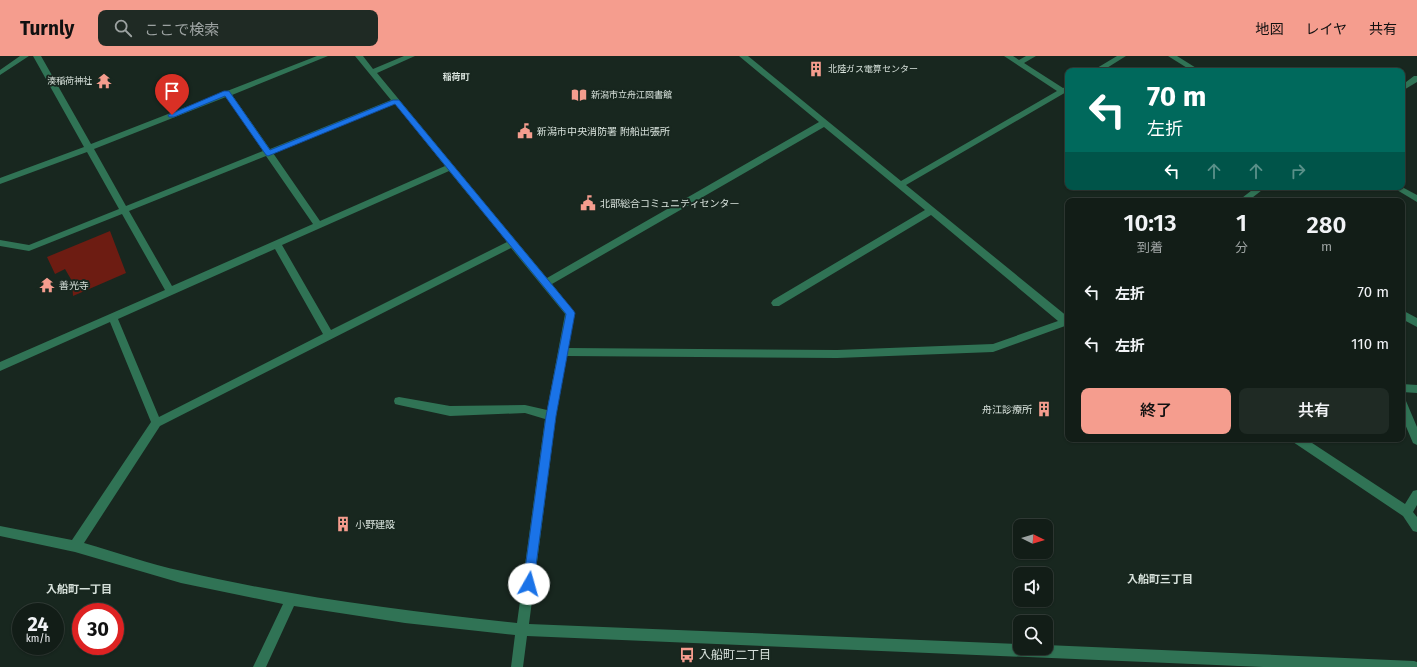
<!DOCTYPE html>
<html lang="ja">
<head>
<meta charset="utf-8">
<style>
	:root { --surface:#121d17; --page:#1f2a24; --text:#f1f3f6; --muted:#9ca2a1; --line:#313b36; --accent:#f59d8e }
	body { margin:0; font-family:"Fira Sans","Noto Sans JP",sans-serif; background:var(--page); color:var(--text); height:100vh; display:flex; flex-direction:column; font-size:15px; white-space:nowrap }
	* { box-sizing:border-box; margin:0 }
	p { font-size:13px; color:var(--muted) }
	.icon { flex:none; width:22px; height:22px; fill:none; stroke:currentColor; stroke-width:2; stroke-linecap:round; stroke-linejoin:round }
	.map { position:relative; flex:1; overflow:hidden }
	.panel { position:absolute; left:1065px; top:142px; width:340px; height:244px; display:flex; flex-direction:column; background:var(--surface); border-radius:8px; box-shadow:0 1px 3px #0004,0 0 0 1px var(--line) }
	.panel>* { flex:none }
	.top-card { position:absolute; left:1065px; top:12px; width:340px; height:122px; border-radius:8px; box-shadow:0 1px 3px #0004,0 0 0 1px var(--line); background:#00695c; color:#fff; overflow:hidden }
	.needle { width:26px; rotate:95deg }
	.fabs { position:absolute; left:1013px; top:463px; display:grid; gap:8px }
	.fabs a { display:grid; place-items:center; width:40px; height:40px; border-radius:8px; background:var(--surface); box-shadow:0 1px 3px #0004,0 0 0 1px var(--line); font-size:20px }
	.speed { position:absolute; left:12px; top:547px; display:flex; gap:8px; font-size:20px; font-weight:700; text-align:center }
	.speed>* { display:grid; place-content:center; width:52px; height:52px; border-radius:50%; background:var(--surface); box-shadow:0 1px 3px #0004,0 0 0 1px var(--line); line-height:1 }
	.speed small { font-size:10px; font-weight:400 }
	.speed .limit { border:6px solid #d22; background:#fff; color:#111 }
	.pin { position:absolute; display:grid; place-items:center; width:34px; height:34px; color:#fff; margin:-41px -17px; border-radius:50% 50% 50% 0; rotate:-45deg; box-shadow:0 0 4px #0007 }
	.pin .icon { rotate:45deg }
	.me { position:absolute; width:44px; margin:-22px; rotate:7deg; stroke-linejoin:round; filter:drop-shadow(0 0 3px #0008) }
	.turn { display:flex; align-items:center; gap:14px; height:84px; padding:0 16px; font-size:18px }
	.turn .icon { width:52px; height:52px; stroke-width:2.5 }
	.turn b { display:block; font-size:28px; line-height:34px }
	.lanes { display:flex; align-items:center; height:38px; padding:0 16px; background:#0003; justify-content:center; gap:20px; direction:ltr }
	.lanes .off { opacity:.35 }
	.eta { display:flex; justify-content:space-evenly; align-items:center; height:68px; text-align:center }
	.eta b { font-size:24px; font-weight:600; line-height:28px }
	.cta { display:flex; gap:8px; margin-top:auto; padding:8px 16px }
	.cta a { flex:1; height:46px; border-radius:8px; background:var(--accent); color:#111; font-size:16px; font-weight:600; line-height:46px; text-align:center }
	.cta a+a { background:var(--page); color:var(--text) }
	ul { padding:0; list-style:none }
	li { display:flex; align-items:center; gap:12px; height:52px; padding:0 16px }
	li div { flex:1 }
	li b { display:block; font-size:15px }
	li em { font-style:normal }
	header { display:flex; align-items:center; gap:24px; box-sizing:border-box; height:56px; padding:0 20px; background:var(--accent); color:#111 }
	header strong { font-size:19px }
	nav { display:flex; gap:22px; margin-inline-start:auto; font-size:14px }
	.search { width:280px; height:36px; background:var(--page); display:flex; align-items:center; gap:10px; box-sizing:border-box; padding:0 14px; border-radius:8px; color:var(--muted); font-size:15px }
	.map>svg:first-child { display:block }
	.green { fill:#6d1c12 }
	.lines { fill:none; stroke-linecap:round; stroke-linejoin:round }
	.minor { fill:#307355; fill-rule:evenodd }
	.route { fill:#1a73e8; stroke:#114b97 }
	.labels { text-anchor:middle; stroke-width:4; stroke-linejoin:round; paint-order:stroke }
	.far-poi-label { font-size:9px; fill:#d7e1db; stroke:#18271f; text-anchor:start }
	.far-neighbourhood-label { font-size:9px; font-weight:bold; fill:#d7e1db; stroke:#18271f }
	.poi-label { font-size:10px; fill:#d7e1db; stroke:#18271f; text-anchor:start }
	.neighbourhood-label { font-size:11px; font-weight:bold; fill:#d7e1db; stroke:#18271f }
	.near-poi-label { font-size:12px; fill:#d7e1db; stroke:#18271f; text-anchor:start }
</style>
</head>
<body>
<header>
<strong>Turnly</strong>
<div class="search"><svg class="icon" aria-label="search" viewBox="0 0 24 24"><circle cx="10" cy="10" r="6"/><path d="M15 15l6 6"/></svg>ここで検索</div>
<nav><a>地図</a><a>レイヤ</a><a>共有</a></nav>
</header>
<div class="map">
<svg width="1417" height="611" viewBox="0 0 1417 611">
	<rect width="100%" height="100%" fill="#18271f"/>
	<path class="green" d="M110,175L126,217L73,240L72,225L65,213L55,218L47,201Z"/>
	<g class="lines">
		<path class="minor" d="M20,0H29L0,19V14Z
			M33,0H41L91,88L317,0H328L232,39L270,93L391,44L355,0H363L373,13L404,0H415L377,17L547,222L819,66L739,0H748L901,125L1057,35L1004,0H1013L1019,4L1026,0H1036L1024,7L1063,32L1068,30V35L906,129L1068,261V271L1065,270L993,296L837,302L567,300L556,360L529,568L1020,588V592H1046V589L1414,605L1417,606V611H1263L527,580L523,611H511L515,579L405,567L294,550L266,611H253L283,548L181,527L75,496L0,480V470L72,484L151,366L110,266L0,315V306L165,234L122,158L29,195L0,190V184L29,189L119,153L87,96L0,128V122L84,91ZM226,41L263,95L126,150L94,93ZM395,48L445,110L320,165L273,97ZM824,71L925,154L773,244L771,247L773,250H779L931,159L1058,265L993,288L837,294L568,292L575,257L552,228ZM266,100L313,168L172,230L129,155ZM449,115L507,186L331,274L282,189ZM511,192L565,258L547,354L525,349L450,350L399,341L395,342L394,345L395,348L399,349L450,360L525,357L545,363L517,567C404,555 293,541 182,515C149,508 116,496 84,487L160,370ZM275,193L323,278L159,361L118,263Z
			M1117,0H1126L1102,15H1092Z
			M1168,0H1177L1201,15H1192Z
			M1414,20H1417V26L1402,35V29Z
			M1256,131H1266L1248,145H1238Z
			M1392,131H1402L1417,139V146Z
			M1402,254L1417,262V271L1402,263Z
			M1402,328L1417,329V337L1402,336Z
			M1402,344L1406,345L1417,371V389L1413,387L1402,361Z
			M1292,383H1306L1405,448L1413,435L1417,434V449L1413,456L1417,461V476L1413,475L1403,460L1293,386Z"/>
	</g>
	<path class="route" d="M224,35H229L270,94L393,44H399L573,254L575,257L556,360L533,532L529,534L525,532L523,528L546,360L566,258L395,48L268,100L266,99L225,40L174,61H169L168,59Z"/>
	<defs>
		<g id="building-bare" transform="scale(1.2)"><path d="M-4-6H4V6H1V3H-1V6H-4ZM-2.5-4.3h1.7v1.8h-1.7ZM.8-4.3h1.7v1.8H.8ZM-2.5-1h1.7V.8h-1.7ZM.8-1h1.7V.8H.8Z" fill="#f59d8e" stroke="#18271f" stroke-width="2.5" paint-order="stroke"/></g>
		<g id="temple-bare" transform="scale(1.2)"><path d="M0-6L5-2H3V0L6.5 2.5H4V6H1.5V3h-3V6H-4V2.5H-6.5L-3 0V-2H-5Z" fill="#f59d8e" stroke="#18271f" stroke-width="2.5" paint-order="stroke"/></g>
		<g id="library-bare" transform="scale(1.2)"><path d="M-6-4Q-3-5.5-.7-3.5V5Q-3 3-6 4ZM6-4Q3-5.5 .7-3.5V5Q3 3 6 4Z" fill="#f59d8e" stroke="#18271f" stroke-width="2.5" paint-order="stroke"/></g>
		<g id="civic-bare" transform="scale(1.2)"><path d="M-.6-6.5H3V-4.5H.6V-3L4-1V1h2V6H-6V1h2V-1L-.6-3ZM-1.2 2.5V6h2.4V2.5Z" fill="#f59d8e" stroke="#18271f" stroke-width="2.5" paint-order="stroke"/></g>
		<g id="bus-bare" transform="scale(1.2)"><path d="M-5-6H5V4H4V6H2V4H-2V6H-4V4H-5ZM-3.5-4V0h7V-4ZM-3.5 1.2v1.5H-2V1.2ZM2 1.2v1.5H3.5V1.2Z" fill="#f59d8e" stroke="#18271f" stroke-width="2.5" paint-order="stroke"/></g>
	</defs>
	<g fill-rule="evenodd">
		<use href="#building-bare" x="816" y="13"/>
		<use href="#temple-bare" x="104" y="25"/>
		<use href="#library-bare" x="579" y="39"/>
		<use href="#civic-bare" x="525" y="75"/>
		<use href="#civic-bare" x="588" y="147"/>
		<use href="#temple-bare" x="47" y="229"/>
		<use href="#building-bare" x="1044" y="353"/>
		<use href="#building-bare" x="343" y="468"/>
		<use href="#bus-bare" x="687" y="599"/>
	</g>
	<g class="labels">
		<g class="far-poi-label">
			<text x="828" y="16">北陸ガス電算センター</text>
			<text x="92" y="28" text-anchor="end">湊稲荷神社</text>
			<text x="591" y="42">新潟市立舟江図書館</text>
		</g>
		<g class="far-neighbourhood-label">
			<text x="456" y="24">稲荷町</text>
		</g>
		<g class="poi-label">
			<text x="537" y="79">新潟市中央消防署 附船出張所</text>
			<text x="600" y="151">北部総合コミュニティセンター</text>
			<text x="59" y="233">善光寺</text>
			<text x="1032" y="357" text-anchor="end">舟江診療所</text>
			<text x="355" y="472">小野建設</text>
		</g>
		<g class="neighbourhood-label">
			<text x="1160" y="527">入船町三丁目</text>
			<text x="79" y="537">入船町一丁目</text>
		</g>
		<g class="near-poi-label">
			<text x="699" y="603">入船町二丁目</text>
		</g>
	</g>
</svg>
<div class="fabs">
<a><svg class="needle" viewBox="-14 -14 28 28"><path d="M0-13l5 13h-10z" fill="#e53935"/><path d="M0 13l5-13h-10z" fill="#9ca2a1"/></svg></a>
<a><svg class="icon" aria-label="sound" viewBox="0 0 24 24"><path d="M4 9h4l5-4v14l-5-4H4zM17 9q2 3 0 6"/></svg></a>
<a><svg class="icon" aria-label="search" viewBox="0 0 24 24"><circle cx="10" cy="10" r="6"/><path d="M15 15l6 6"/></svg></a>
</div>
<div class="speed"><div>24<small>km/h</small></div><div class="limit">30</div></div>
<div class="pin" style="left:172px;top:59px;background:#d93025"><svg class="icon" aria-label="arrive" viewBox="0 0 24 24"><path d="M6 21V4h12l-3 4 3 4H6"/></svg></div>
<svg class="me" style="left:529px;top:528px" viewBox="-20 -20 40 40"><circle r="19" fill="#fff"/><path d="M0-13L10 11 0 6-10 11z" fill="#1a73e8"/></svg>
<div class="top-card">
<div class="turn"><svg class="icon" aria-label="left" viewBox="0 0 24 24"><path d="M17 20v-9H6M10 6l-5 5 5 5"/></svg><div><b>70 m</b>左折</div></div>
<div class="lanes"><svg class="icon" aria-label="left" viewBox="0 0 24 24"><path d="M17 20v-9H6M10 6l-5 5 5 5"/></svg><svg class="icon off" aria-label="ahead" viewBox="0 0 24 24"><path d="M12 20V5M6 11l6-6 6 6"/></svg><svg class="icon off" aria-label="ahead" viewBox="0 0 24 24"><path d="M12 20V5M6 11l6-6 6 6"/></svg><svg class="icon off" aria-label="right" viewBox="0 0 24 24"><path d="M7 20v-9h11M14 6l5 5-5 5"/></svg></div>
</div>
<section class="panel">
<div class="eta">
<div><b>10:13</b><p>到着</p></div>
<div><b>1</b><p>分</p></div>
<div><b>280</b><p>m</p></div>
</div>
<ul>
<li><svg class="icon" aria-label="left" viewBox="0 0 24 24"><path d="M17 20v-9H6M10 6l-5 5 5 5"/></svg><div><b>左折</b></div><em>70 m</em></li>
<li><svg class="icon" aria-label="left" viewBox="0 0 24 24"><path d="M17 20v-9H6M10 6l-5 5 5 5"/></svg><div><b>左折</b></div><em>110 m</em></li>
</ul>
<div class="cta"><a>終了</a><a>共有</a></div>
</section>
</div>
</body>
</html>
